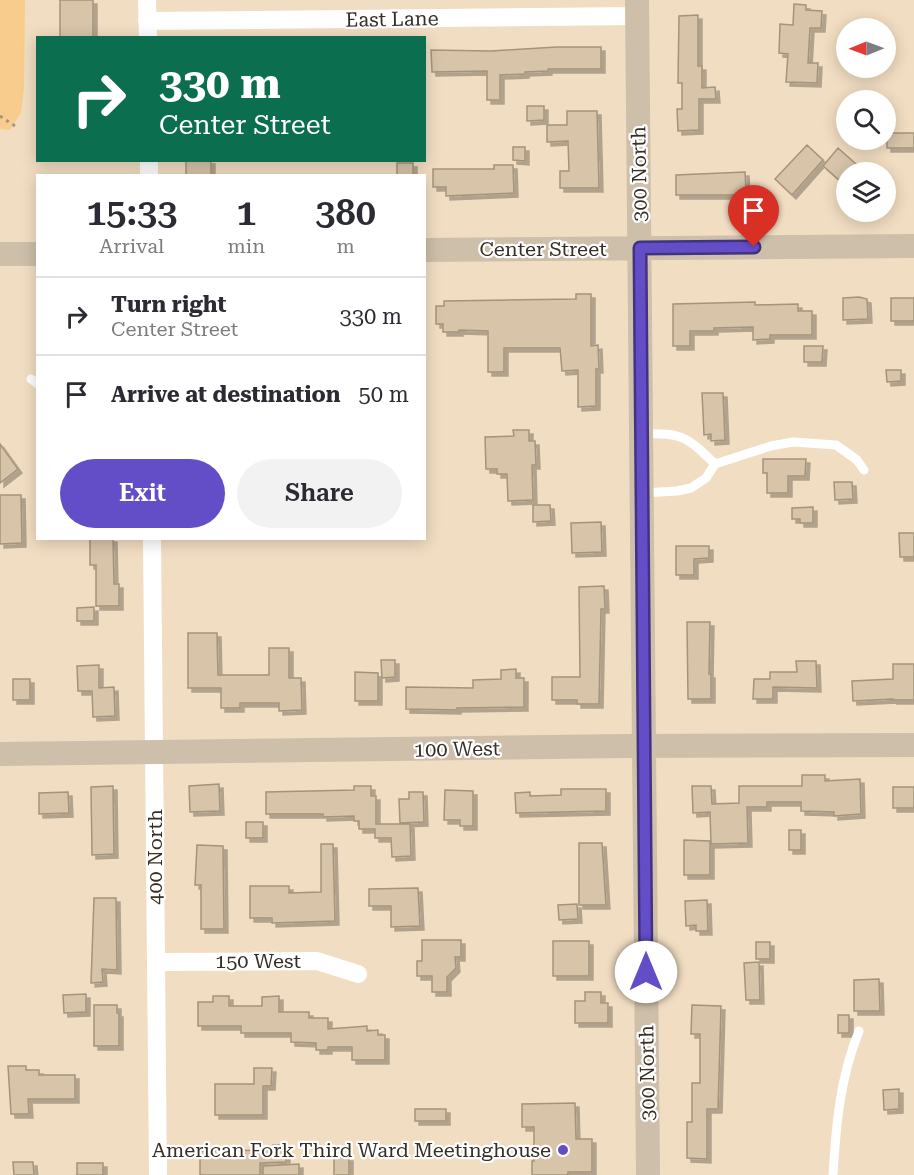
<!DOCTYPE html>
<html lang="en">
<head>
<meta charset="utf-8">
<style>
	:root { --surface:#fff; --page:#f2f2f3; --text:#2b2b33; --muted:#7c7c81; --line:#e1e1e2; --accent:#644ec7 }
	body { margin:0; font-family:"Roboto Serif",serif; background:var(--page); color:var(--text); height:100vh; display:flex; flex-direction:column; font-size:22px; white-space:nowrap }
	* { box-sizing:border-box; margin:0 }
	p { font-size:20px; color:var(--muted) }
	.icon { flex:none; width:33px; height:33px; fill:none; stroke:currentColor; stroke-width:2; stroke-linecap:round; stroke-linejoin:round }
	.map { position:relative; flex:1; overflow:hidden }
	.details { position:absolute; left:36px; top:174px; width:390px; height:366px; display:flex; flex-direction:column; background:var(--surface); border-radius:0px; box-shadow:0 3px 15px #0003 }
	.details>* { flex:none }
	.banner { position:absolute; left:36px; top:36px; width:390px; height:126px; border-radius:0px; box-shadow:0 3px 15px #0003; background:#0b6e4f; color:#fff; overflow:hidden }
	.needle { width:39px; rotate:269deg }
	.controls { position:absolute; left:836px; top:18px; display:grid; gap:12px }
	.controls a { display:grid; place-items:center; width:60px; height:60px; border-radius:50%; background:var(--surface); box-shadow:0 3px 15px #0003; font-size:30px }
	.pin { position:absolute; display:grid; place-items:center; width:51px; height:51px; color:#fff; margin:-62px -26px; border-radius:50% 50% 50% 0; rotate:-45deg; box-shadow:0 0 6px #0007 }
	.pin .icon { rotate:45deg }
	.me { position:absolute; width:66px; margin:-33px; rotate:0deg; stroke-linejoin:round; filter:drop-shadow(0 0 4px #0008) }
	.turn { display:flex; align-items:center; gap:21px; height:126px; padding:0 24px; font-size:27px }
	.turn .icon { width:78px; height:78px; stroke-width:2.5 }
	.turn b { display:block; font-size:42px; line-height:51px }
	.eta { display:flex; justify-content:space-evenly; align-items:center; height:102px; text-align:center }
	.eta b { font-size:36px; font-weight:600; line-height:42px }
	.primary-button { display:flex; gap:12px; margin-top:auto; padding:12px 24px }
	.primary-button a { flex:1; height:69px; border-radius:36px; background:var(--accent); color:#fff; font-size:24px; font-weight:600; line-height:69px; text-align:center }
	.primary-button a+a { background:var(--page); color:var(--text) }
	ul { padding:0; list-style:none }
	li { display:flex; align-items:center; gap:18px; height:78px; padding:0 24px; border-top:2px solid var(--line) }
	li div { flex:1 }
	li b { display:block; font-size:22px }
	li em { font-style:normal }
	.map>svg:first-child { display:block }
	.green { fill:#f7cc8d }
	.building { fill:#d7c4a9; stroke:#a6947a; stroke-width:1.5; filter:url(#shadow) }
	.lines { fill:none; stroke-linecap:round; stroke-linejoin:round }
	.path { stroke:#a49581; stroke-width:3; stroke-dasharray:3 4.5; stroke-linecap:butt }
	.lane { stroke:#fff; stroke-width:9 }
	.street { stroke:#fff; stroke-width:18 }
	.secondary { stroke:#cdbfa9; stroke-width:24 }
	.route-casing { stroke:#413381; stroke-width:15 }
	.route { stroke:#644ec7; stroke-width:10 }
	.poi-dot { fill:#644ec7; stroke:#fff; stroke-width:2 }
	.labels { text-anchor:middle; stroke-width:4.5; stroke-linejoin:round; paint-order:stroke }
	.street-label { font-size:20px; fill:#372f25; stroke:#fff }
	.poi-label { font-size:20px; fill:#372f25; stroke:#fff; text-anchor:end }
</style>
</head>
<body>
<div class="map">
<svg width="914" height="1175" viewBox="0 0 914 1175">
	<defs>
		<filter id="shadow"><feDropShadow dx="4" dy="4" stdDeviation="0" flood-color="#0004"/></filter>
	</defs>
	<rect width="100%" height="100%" fill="#f1ddc2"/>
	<path class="green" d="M0,0H25L24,86L21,113L10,130L0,129Z"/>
	<path class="building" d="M60,0H93V38H60Z
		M794,4L806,5V10L822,11L821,28H810L808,63H818L817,83L786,82L788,54L779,53L780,24L793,25Z
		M698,15V66H702V88L715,87L716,99H699V130L678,131L677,109H682V83H678L679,16Z
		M557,47H601V69H548V71L525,72V74L500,75V100H487V71L432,72L431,50L491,51Z
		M527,106H544V120L527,121Z
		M567,111H597L599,188H560V171H569L568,141L547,142V125H567Z
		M887,133H914V148H887Z
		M807,145L823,160L792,195L775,179Z
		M513,147H525V161L513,160Z
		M838,148L865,172H846V186L823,166Z
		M186,160H211V176H186Z
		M397,163H413V176H397Z
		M494,165H513L514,193L446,196V187H433V169H494Z
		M745,172L746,190L738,191V195H676V175Z
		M576,294H591V346L598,345L599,369H596V406L578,407V370L562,371L560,348H504V372H488V331L459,330V332H443V324H436V306H444V301L576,299Z
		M859,297L867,299L868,319L843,320V298Z
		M891,298H914V321H891Z
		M755,302V305L798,304V311H812V335H770V339L753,340V327L714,328V331H690V346H673V304Z
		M804,346H823L822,362H804Z
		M886,370H901V381L887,382Z
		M702,393H723L725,440L711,441V434L704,435Z
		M513,430H529V441H535L536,465H532L533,500L508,501L507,474H497V469H486L485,437L514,436Z
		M0,444L18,469L0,483Z
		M763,459H806L805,476H788V493H767V473H763Z
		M834,482H852L853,499L835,500Z
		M0,495H21L22,543L0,544Z
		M533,505H550L551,521L533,522Z
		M813,507V523H800V519H792V508Z
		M601,522L602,552L572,553L571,523Z
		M899,533H914V557H900Z
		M90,538H113L114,584H119V606H96V565H90Z
		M676,546H709V558L694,559V575H676Z
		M604,586L605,609H601L599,704H577V700H552V677H580L579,587Z
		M94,607V621H77V608Z
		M687,622H710L709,674H711V699H688Z
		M188,633H217L218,675H269V648H289V678H301L302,710L279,711V703H240V708H221V688H188Z
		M381,660H395V677L382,678Z
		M796,661H816L817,688L773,687V699H753L754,679H770V672H797Z
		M893,664H914V700H893V699L853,701L852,681L893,679Z
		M99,665V688L114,687L115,716L93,717L92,691H78L77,666Z
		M516,669V678H524V707L457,708V710L406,709V687L473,688V680L501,679V670Z
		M355,672L378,673V701H355Z
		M13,679H30V700H13Z
		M802,775H825V781L860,779L861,814L834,816V812L801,811V802H767V807H747L748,843L711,844L710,812L693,813L692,786H711L712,804L739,803V786H802Z
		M219,784L220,811L190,812L189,786Z
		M113,786L114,854L92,855L91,787Z
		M354,786H371V796H376V824H410L411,856L392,857L391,838H375V829H359V821H354V816L323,817V814H266V792L354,790Z
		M893,787H914V808H893Z
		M561,789H606V811L516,813L515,793L530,792V796L561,795Z
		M445,790L473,791V826H460V820H444Z
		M68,792L69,813L39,814V793Z
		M409,792H423L424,822L400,823L399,799H409Z
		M246,822H263V838H246Z
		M789,830H801V850H789Z
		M684,840L710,841V875H684Z
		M579,843H602L606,905H579Z
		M321,844H333L335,921L272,923V918H250V886H289V893L321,892Z
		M197,845L223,846L224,929H201V885H195Z
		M418,888L420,926L391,927V906H369V889Z
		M94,898H116L117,970L102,969L103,982L91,983Z
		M707,900L708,931H696V925L686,926L685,901Z
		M577,904L578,919L559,920L558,905Z
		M422,940H461V957H455L456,968L447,977V992H432V976H417V961H422Z
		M553,941H589V976H553Z
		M756,942H770V959H756Z
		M759,962L760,1000H746L744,963Z
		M879,979L880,1011H854V980Z
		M585,992H601V1003H608V1023H575V1001H585Z
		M86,994V1012L64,1013L63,995Z
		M213,996H229V1006H262V997L279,996V1012H309V1018H328V1029L367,1026V1031L378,1030V1035H385V1060H352V1047H328V1050H316V1043L291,1042V1033H241V1026H198V1002H213Z
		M94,1005H117V1013H119V1046H94Z
		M692,1005L721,1006L718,1109H707V1159L687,1158V1122H692V1083H700V1034H691Z
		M838,1015H849V1033H838Z
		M8,1066H26V1070H39V1075H75V1099H28L29,1114H11Z
		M254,1068H272L271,1086H263V1115H215V1084H254Z
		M899,1089V1109L884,1110L883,1090Z
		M575,1103L576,1139H592V1172H568V1175H532V1161H534V1127H522V1104Z
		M415,1109H446V1121H415Z
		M273,1145H286V1162L260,1163V1175H200V1151L273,1150Z
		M334,1157H349V1175H334Z
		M13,1162H33L34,1175H14Z
		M77,1163H103V1175H77Z
		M299,1164V1175H263V1166Z"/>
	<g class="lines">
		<path class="path" d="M0,116L15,126"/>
		<path class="lane" d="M31,379L38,384
			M642,434C683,433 686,436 715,464
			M642,493L677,491L691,488L706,478L715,464L771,446L793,442L836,445L857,460L864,470
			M833,1175C836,1125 840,1078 859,1031"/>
		<path class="street" d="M147,0L148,38
			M147,21L637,16
			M149,160V176
			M152,538L158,1175
			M156,962L317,961L358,974"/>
		<path class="secondary" d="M637,0L648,1175
			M424,250L914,246
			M0,254H38
			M0,754L626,746L914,745"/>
	</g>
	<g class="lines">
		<g class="route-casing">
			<path id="route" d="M646,972L640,248L754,247"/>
		</g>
		<use href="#route" class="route"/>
	</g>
	<circle class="poi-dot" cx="563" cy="1150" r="6"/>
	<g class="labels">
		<g class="street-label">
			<text transform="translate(392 19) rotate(-1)" y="7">East Lane</text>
			<text transform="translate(639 174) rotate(-91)" y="7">300 North</text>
			<text x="543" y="256">Center Street</text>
			<text transform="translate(457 749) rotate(-1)" y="7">100 West</text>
			<text transform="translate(155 857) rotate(-90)" y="7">400 North</text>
			<text x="258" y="968">150 West</text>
			<text transform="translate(647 1073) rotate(-91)" y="7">300 North</text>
		</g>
		<g class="poi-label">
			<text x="551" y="1157">American Fork Third Ward Meetinghouse</text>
		</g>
	</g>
</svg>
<div class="controls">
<a><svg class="needle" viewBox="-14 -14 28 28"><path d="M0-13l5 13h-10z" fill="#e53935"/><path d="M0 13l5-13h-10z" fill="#7c7c81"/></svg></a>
<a><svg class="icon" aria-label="search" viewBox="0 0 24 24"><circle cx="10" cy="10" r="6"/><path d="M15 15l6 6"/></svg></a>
<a><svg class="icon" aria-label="layers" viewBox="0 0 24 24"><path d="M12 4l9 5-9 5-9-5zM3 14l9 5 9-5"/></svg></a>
</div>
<div class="pin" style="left:754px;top:247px;background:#d93025"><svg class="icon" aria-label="arrive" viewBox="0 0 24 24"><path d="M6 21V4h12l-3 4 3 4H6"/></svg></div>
<svg class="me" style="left:646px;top:972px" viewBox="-20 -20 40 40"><circle r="19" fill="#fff"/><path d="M0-13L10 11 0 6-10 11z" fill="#644ec7"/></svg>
<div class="banner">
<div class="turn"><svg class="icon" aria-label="right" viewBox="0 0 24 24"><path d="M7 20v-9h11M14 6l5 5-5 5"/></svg><div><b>330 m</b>Center Street</div></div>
</div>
<section class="details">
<div class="eta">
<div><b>15:33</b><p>Arrival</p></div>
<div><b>1</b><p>min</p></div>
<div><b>380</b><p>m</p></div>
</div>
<ul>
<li><svg class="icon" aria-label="right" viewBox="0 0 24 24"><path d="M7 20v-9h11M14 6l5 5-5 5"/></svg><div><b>Turn right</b><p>Center Street</p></div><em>330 m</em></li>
<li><svg class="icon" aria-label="arrive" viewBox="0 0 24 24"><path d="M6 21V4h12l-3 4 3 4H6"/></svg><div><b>Arrive at destination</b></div><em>50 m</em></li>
</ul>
<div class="primary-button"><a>Exit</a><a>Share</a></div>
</section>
</div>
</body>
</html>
